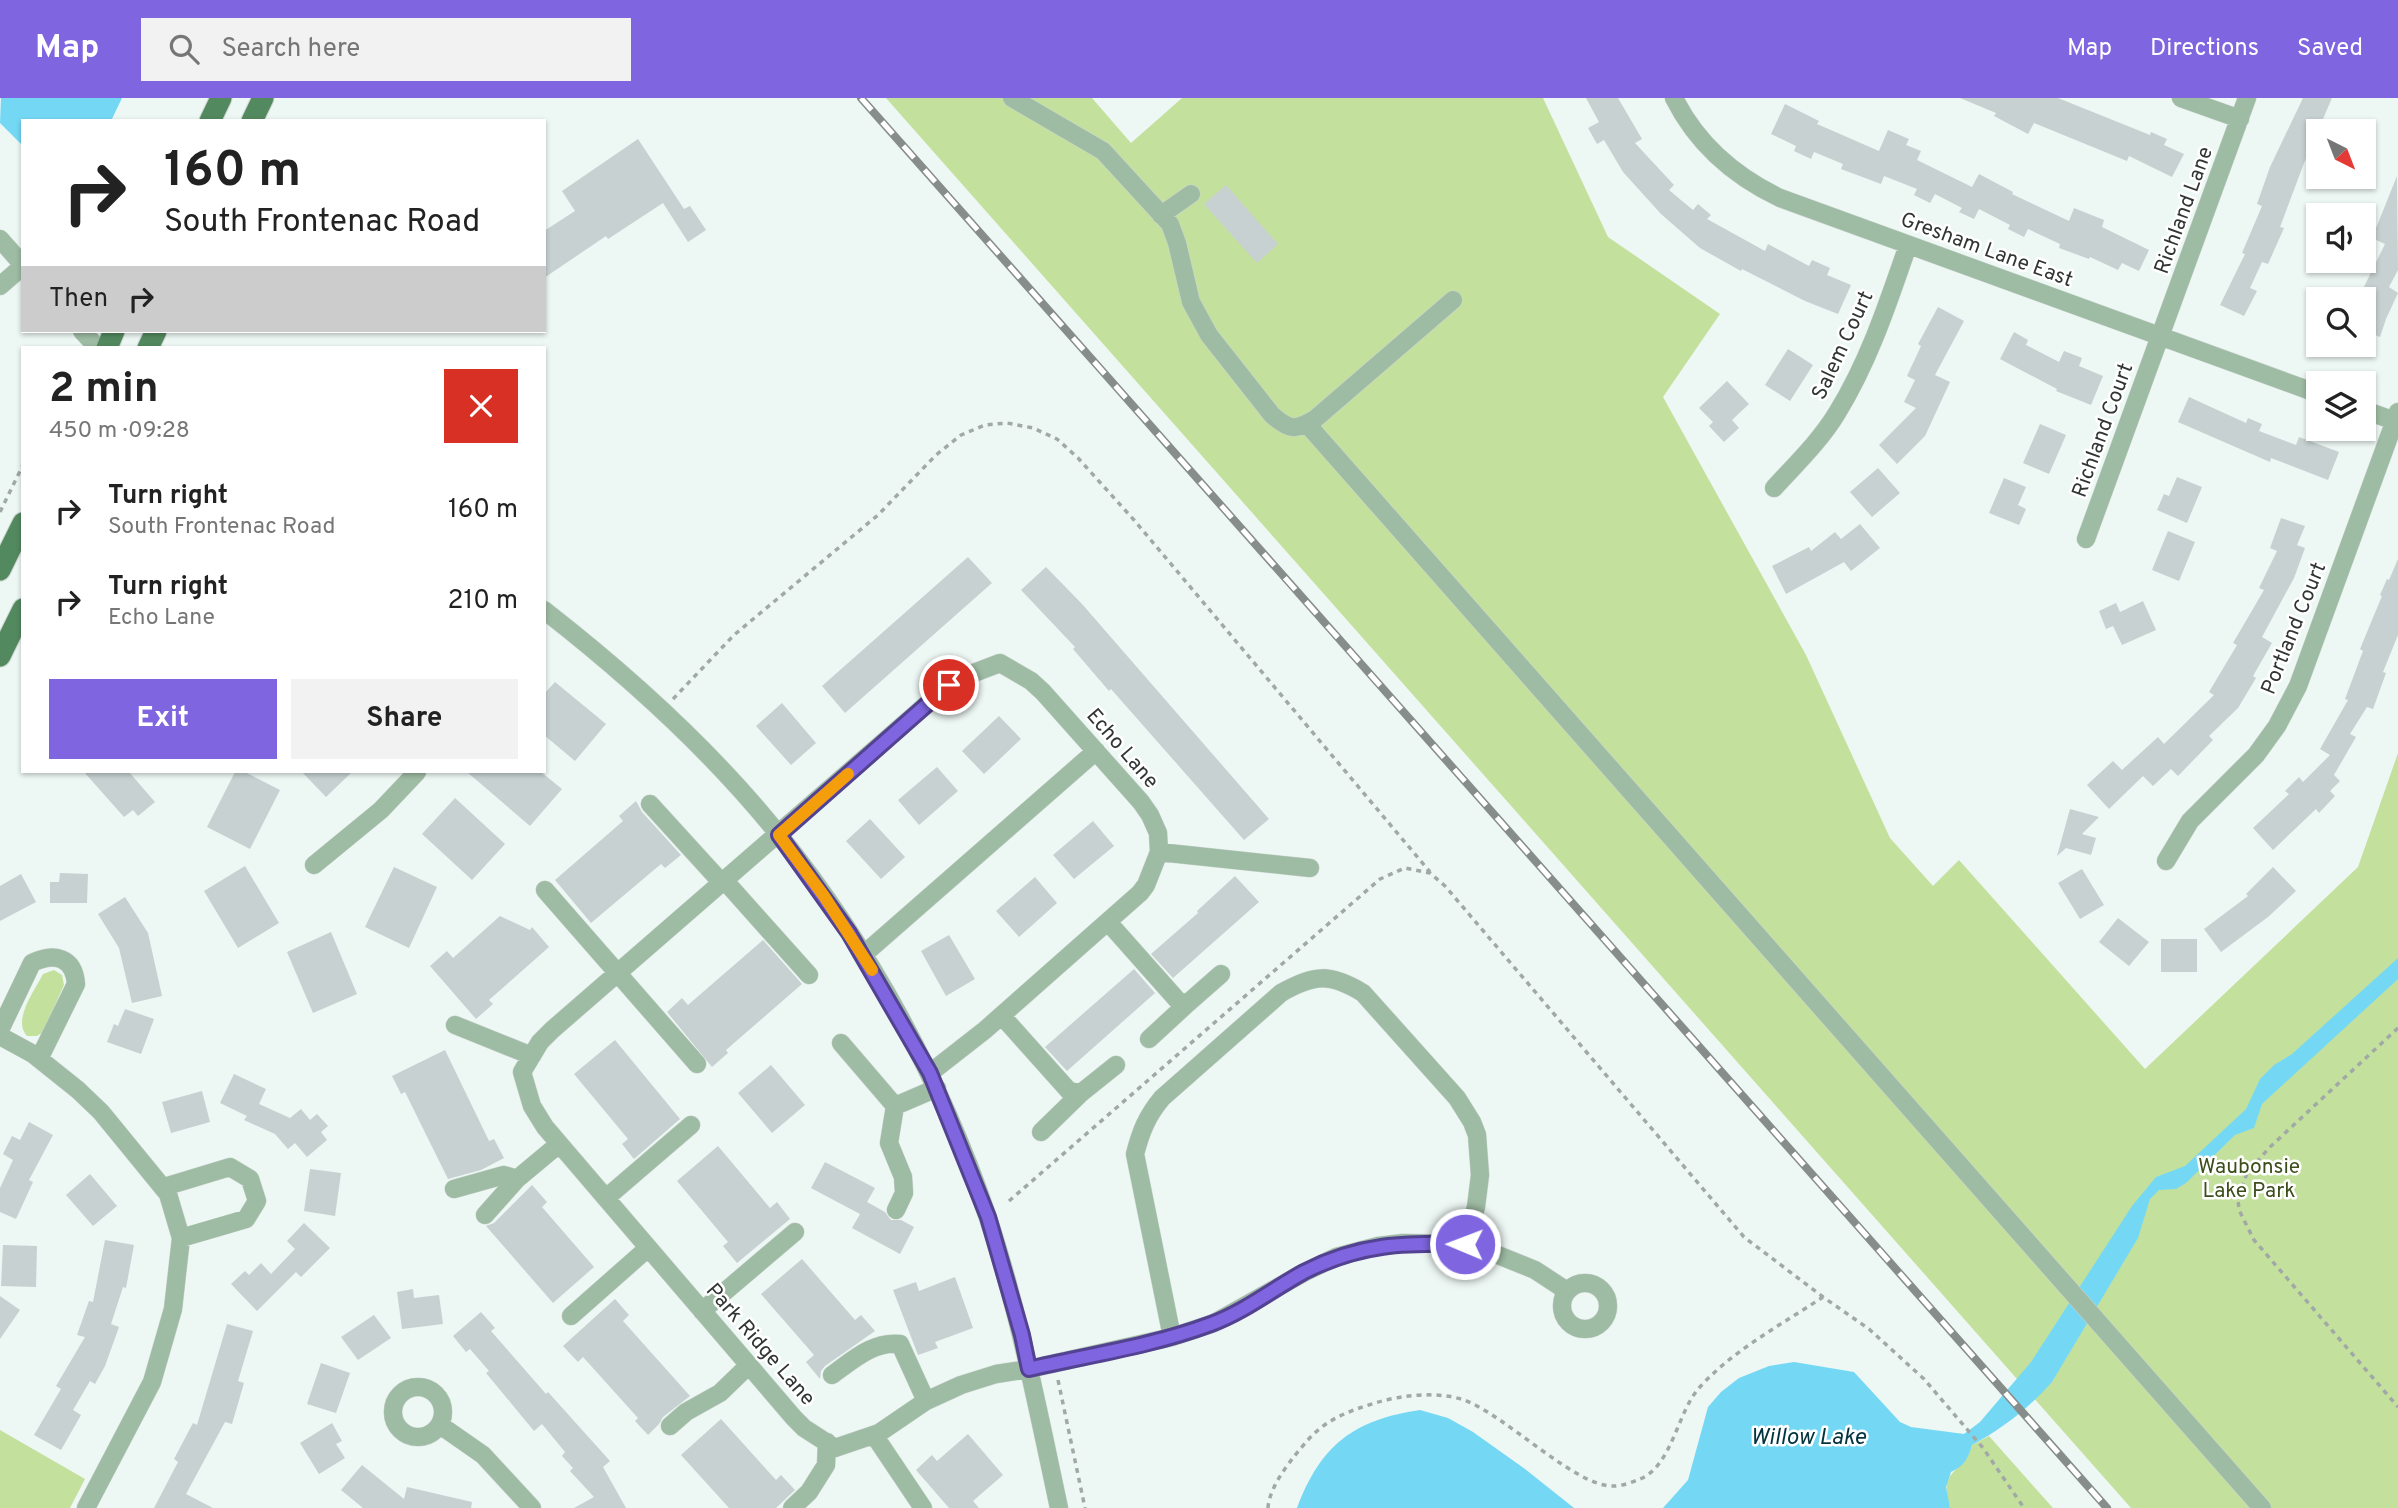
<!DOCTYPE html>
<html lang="en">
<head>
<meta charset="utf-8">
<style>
	:root { --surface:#fff; --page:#f2f2f2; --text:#222; --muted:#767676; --accent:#7f65e0 }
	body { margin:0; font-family:Overpass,sans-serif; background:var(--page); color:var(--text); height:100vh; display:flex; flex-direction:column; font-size:26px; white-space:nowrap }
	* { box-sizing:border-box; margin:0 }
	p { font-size:23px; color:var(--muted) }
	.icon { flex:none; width:38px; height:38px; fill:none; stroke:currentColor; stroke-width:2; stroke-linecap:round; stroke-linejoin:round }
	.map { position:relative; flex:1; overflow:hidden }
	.drawer { position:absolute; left:21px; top:248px; width:525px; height:427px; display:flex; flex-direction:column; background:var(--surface); border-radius:0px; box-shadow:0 2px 5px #0004 }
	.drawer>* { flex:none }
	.hud { position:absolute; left:21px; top:21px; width:525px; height:214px; border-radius:0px; box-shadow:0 2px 5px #0004; background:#fff; color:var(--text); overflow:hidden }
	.needle { width:46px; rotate:138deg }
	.controls { position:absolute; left:2306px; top:21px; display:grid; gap:14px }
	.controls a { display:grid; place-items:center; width:70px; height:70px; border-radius:0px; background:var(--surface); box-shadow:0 2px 5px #0004; font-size:35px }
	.pin { position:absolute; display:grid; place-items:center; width:60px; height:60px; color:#fff; margin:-30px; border:4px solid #fff; border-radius:50%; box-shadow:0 2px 7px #0007 }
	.me { position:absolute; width:77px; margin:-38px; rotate:271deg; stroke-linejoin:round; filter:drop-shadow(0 0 5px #0008) }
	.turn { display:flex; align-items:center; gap:24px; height:147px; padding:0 28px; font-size:32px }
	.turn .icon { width:91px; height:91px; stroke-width:2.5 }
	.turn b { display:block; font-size:49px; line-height:60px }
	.then { display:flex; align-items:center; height:66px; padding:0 28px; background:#0003; gap:14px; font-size:26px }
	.round { display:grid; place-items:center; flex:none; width:74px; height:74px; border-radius:0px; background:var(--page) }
	.summary { display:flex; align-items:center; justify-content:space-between; height:119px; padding:0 28px }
	h1 { font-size:42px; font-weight:700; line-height:52px }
	.action { display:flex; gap:14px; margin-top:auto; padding:14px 28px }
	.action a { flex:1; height:80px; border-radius:0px; background:var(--accent); color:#fff; font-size:28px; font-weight:700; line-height:80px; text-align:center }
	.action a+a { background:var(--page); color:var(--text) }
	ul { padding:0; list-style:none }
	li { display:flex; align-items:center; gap:21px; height:91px; padding:0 28px }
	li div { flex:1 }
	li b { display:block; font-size:26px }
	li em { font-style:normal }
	header { display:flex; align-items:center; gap:42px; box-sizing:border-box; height:98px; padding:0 35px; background:var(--accent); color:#fff }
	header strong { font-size:33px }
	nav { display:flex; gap:38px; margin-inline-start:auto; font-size:24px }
	.search { width:490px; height:63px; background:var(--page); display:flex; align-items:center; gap:18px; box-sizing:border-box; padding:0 24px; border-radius:0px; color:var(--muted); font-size:26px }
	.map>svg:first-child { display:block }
	.green { fill:#c4e09d }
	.water { fill:#74d8f5 }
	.building { fill:#c7d1d1 }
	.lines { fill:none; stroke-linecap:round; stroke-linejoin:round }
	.minor-casing { stroke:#cbd4d1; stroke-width:19 }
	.major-casing { stroke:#cbd4d1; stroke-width:23 }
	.path { stroke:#a1a9a7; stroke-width:3.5; stroke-dasharray:5 5; stroke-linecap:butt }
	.minor { stroke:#9ebba3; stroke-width:18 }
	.major { stroke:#53895f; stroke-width:21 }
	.rail-casing { stroke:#878d8b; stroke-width:8 }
	.rail { stroke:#fff; stroke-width:5; stroke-dasharray:16; stroke-linecap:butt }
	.route-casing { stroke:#534292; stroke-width:18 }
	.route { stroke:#7f65e0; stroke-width:12 }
	.slow { stroke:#f59e0b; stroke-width:12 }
	.labels { text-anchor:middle; stroke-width:5; stroke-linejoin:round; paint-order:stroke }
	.street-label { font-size:21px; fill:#313534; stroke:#fff }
	.park-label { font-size:21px; fill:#3c4e1b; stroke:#fff }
	.water-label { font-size:23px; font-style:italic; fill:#02333f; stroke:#fff }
</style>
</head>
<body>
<header>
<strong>Map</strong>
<div class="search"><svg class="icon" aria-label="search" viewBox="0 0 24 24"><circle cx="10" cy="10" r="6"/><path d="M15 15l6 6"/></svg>Search here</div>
<nav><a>Map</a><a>Directions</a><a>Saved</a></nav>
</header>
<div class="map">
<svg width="2398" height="1410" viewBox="0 0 2398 1410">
	<rect width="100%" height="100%" fill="#edf7f4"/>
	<path class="green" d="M886,0H1092L1131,45L1182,0H1543L1608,139L1720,216L1663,299L1806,557L1890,740L1933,788L1959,762L2145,971L2358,769L2398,655V1410H2131Z
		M54,872L62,877L64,887L43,934L37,938H27C12,922 35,892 43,876Z
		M0,1332L85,1381L70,1410H0Z
		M1989,1338L2053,1410H1950C1937,1368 1963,1379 1972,1347Z"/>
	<path class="water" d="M1,0H122L111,23H23V48L0,25Z
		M2398,860V881L2262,1006L2254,1030L2235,1037L2186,1085L2176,1091L2159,1092L2150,1101L2138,1140L2052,1284C2029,1310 2002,1331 1972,1347C1968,1361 1964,1368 1951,1374L1946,1389L1950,1410H1663L1688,1382L1708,1309L1721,1294L1739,1280L1769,1268L1794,1264L1854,1274L1900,1324L1911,1329L1964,1336L1980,1324L2031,1264L2132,1108L2156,1079L2185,1068L2246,1011L2260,981L2274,967L2292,956Z
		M1420,1312L1448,1320L1473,1334L1525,1371L1574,1410H1297C1321,1347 1353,1322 1420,1312Z"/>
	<path class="building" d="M1586,0H1618L1642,41L1635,45L1674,87L1669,92L1693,112L1698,106L1711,117L1707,121L1765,153L1768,146L1809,168L1812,162L1830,170L1827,177L1851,187L1838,216L1805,203L1742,171L1741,173L1700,150L1661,116L1623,74L1604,42L1597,46L1588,30L1599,24Z
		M1960,0H2058L2150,37L2151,34L2167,41L2164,47L2184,56L2172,79L2129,58L2127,63L2034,25L2028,36L1994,18L1996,15Z
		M2303,0H2332L2304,65L2280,129L2284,130L2268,166L2262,164L2250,190L2257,193L2244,218L2220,207L2245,156L2242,155L2262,108L2257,106L2270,69Z
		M1785,6L1819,23L1817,26L1879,53L1888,32L1909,41L1906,47L1921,53L1917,62L1972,89L1979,76L2013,94L2012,96L2069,123L2074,110L2104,122L2102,129L2149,152L2139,173L2122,165L2118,172L2090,159L2089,161L2059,150L2060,146L2028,131L2024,139L2008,131L2010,127L1979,111L1974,121L1959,114L1962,110L1935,96L1930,105L1914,97L1917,91L1884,78L1881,86L1841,71L1843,66L1814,54L1811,61L1794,53L1796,48L1771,36Z
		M638,41L684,111L690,108L706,132L688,144L663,105L608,141L606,138L544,180V133L575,113L562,93Z
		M2397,78L2398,172L2389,189L2398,195L2386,221L2380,239L2364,233V198L2360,197L2385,146L2372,140Z
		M1226,87L1278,146L1257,165L1204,106Z
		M1938,209L1964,223L1935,277L1950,284L1925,338L1897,366L1879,347L1916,310L1904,304L1915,282L1907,278L1921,248L1918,246Z
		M2014,234L2028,242L2026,247L2059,264L2064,253L2082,260L2079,268L2103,278L2091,307L2056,293L2057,291L2000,261Z
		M1788,251L1813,267L1790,303L1765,287Z
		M1727,283L1749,306L1732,322L1739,330L1724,344L1709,328L1713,324L1699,310Z
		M2189,299L2246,325L2248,320L2262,326L2259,333L2296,347L2299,339L2339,354L2328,382L2271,360L2270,364L2178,324Z
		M2040,326L2066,337L2049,376L2023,365Z
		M1878,370L1900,395L1872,419L1850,394Z
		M2177,379L2202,389L2187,425L2157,412L2164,396L2169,398Z
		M2004,380L2026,389L2018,407L2026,411L2019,427L1989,415Z
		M2281,420L2305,428L2297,447L2305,450L2294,480L2262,539L2272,545L2253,578L2256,580L2238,610L2209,638L2213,642L2178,678L2171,671L2153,688L2143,678L2109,711L2087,687L2113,663L2122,672L2158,639L2164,646L2214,597L2209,594L2237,547L2233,545L2264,492L2259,490L2277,453L2270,450Z
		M1860,426L1880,450L1851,473L1844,464L1786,496L1772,468L1809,449L1811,453L1835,434L1841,441Z
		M2168,433L2195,444L2179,483L2152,472Z
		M968,459L992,485L845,615L822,588Z
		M2398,461V537L2383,574L2386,575L2373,611L2367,609L2350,636L2356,639L2334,677L2340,683L2330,693L2335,698L2319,715L2316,711L2273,752L2253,730L2289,696L2285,693L2299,679L2303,684L2330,657L2320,651L2348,602L2345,601L2363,553L2360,551L2382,498L2380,497L2387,481L2389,482Z
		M1046,469L1082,506L1269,721L1244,742L1111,591L1109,593L1073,551L1075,549L1021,492Z
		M2143,503L2156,532L2122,547L2113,528L2106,531L2099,513L2116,505L2120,514Z
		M555,584L606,626L575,663L544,637V596Z
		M782,605L816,645L791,667L756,628Z
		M999,618L1021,641L984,676L962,653Z
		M937,669L958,693L919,727L898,702Z
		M84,674H129L155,704L138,718L133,712L124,719Z
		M235,674H245L280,692L250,751L207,729Z
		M302,674H352L326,699Z
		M467,674H541L562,691L530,728Z
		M455,700L505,746L472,782L422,736Z
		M636,703L642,714L681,757L665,770L661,766L591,825L555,782L623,723L619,718Z
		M2070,711L2099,719L2082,736L2096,740L2091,757L2066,750L2057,758Z
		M870,721L905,759L881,781L846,743Z
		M1093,723L1114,748L1074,781L1053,757Z
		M245,768L279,825L238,850L204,793Z
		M394,769L437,789L409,850L365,829Z
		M2273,769L2296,793L2268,819L2221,854L2204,831L2248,798L2246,796Z
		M2082,771L2104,807L2080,821L2058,785Z
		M60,775L88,776L87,805H50V784H59Z
		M21,776L36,804L0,823V788Z
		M1235,778L1259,804L1173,880L1151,856L1198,815L1197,813Z
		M1035,779L1057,805L1019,839L996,813Z
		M125,799L148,835L162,898L132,905L119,850L98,816Z
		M500,818L530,832L532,829L549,849L489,902L493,906L476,921L430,868L447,853L453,860Z
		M2118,820L2149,844L2129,868L2099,844Z
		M331,834L357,896L313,915L287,854Z
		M949,837L975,881L946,898L921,853Z
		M2161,841H2197V874H2161Z
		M763,842L802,886L726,952L728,955L712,969L667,914L682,900L688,907Z
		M1134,871L1155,895L1067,973L1045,949Z
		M125,911L154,921L141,956L107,944L114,926L118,928Z
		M615,942L680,1021L634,1061L622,1046L628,1041L574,976Z
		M445,952L489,1043L494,1041L504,1060L481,1072L448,1081L405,994L401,996L392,978Z
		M771,967L805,1007L772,1035L738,995Z
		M234,976L266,991L259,1006L290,1020L301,1011L310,1022L317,1016L328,1028L321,1034L327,1042L307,1059L295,1045L288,1051L275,1036L244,1022L247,1018L220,1005Z
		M202,993L210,1024L171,1035L162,1004Z
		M29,1024L53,1037L29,1082L33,1084L16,1121L0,1114V1090L13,1062L3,1056L12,1038L20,1042Z
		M718,1048L770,1110L777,1104L790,1121L737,1165L723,1148L728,1144L677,1083Z
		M825,1064L875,1090L867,1104L885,1114L891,1122H901L914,1129L900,1156L852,1130L860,1116L811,1090Z
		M310,1071L341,1075L335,1118L304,1113Z
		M90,1076L117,1108L93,1128L66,1097Z
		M532,1087L547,1104L542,1109L594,1169L553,1205L486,1128L494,1125Z
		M304,1125L330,1150L301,1179L296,1174L257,1213L231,1186L245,1173L249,1177L261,1165L271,1176L295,1151L287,1143Z
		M105,1142L134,1147L126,1190L123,1189L111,1226L119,1229L105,1268L95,1286L90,1283L73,1312L81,1317L61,1352L34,1337L61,1291L56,1288L85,1239L77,1237L89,1203L93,1204Z
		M3,1147L37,1148L36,1189L1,1188Z
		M802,1161L855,1222L861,1217L875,1233L825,1268L821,1273L820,1281L806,1264L814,1257L761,1196Z
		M955,1179L973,1230L935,1244L938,1250L918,1257L893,1192L916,1184L919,1193Z
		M413,1191L414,1200L439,1197L443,1226L402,1231L397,1194Z
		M0,1198L20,1212L0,1241Z
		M615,1201L629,1217L623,1223L690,1298L663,1319L659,1326L648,1337L635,1323L638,1320L583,1259L578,1264L563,1248Z
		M481,1214L495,1230L491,1233L546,1296L548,1294L610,1363L603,1369L626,1410H574L594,1399L570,1373L573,1370L562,1358L565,1354L542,1326L534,1333L486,1275L489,1273L470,1251L466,1254L453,1238Z
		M374,1217L391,1240L358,1262L341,1239Z
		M227,1226L253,1233L238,1283L244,1285L232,1326L225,1324L186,1396L213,1410H154L178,1364L174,1361L193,1325L197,1327Z
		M321,1265L350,1275L336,1315L307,1306Z
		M721,1321L776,1382L781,1377L795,1392L776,1410H729L681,1357Z
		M332,1325L342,1343L336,1346L345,1360L319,1376L300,1345Z
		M968,1336L1003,1377L973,1403L979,1410H949L916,1372L932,1357L937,1363Z
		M362,1367L404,1401L407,1389L472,1404L471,1410H363L341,1392Z"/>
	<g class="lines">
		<g class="minor-casing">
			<path id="minor" d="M1012,0L1103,53L1170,126L1177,145L1191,204L1209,237L1272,317C1289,332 1295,333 1315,321L1453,202
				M1674,0C1697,46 1734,78 1780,100L2319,296
				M2181,0L2240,21
				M1161,117L1191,96
				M0,141L23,167
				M0,188L23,168
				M82,233L98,250
				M2364,312L2395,323
				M1307,326L2262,1410
				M1774,390C1796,366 1820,343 1837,315C1869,263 1888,205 1908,147
				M2086,441L2247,0
				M544,512C630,579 711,652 779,737C870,850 941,982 988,1120C1019,1214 1038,1312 1059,1410
				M650,706L722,785
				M1159,754L1310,770
				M2166,763L2190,723L2256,657L2277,628L2298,588L2398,314
				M314,767L381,712L417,674
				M725,783L809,877
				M545,792L697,966
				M1108,824L1179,904L1188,905L1221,876
				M863,857L1096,653
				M1002,918L1069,993L1081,995L1116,967
				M455,927L532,958
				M0,932L32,865C54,854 74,859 76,886L39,961
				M0,938L33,956L78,992L101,1014L168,1096L181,1140L173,1211L152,1284L86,1410
				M1149,941L1188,905
				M841,945L895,1008L889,1045L903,1079L904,1095L896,1112
				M930,975L985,932L1140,795L1146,787L1159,754L1158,735L1150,717L1141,704L1043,594L1031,583L1000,565L958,581L949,587L552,932L540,944L522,974L532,1008L545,1029L794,1320L804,1330L835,1350L879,1335L926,1303L961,1287L996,1276L1029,1271L1172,1239L1214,1225L1305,1174L1336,1159L1378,1148L1403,1145L1465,1146L1488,1153L1535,1172L1567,1193
				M895,1008L937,990
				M1041,1034L1081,995
				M164,1089L230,1069L250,1081L257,1103L246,1121L181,1140
				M454,1091L504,1077L517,1081
				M606,1100L691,1027
				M485,1117L517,1081L559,1046
				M1562 1208a23 23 0 1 1 46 0a23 23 0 1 1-46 0Z
				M702,1213L795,1134
				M571,1218L648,1150
				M1172,1239L1135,1056C1141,1033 1147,1018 1162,1000L1281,895C1314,876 1330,875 1363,895L1457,1000L1472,1024L1477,1037L1480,1077L1476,1109L1465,1146
				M832,1277C853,1262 873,1243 900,1246L926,1303
				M393 1314a25 25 0 1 1 50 0a25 25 0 1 1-50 0Z
				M440,1327L483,1357L532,1410
				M670,1328L686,1314L720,1295L749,1267
				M874,1337L923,1410
				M792,1410L809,1394L826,1367L827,1344"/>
		</g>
		<g class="major-casing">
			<path id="major" d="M210,23L221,0
				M252,23L263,0
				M107,250L114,233
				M148,250L156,233
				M0,472L23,425
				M0,558L23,511"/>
		</g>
		<path class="path" d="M0,414L23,367
			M673,601L734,537L878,417L936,357L961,337L985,327L1007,325L1033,330L1057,341L1078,360L1134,422L1430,774
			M2398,930L2270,1049L2247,1075L2238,1101L2239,1112L2254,1142L2398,1309
			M1009,1103L1380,781L1405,770L1430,775L1445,788L1744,1139L1823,1199L1869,1231L1924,1281L1983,1350L2024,1410
			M1058,1282L1085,1410
			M1268,1410C1269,1388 1293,1359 1307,1343C1326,1321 1349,1313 1375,1305C1402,1297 1437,1293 1464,1302C1506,1317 1576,1390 1614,1388C1622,1388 1633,1384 1640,1381C1672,1368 1677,1315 1699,1290C1733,1252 1781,1227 1823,1199"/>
		<use href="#minor" class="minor"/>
		<use href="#major" class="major"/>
		<g class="rail-casing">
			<path id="rail" d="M861,0L2107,1410"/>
		</g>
		<use href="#rail" class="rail"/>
	</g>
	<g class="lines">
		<g class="route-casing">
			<path id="route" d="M949,587L779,737L849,835L930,975L988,1119L1022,1237L1029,1271C1089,1257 1152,1248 1211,1226C1244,1214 1273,1191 1304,1174C1361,1145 1404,1145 1465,1146"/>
		</g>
		<use href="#route" class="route"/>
		<path class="slow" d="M848,676L779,737L824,798L872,872"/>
	</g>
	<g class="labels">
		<g class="street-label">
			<text transform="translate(2183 112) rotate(-70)" y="7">Richland Lane</text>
			<text transform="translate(1987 151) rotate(20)" y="7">Gresham Lane East</text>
			<text transform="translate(1842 247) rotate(-65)" y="7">Salem Court</text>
			<text transform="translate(2102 332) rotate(-70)" y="7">Richland Court</text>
			<text transform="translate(2293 530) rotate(-68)" y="7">Portland Court</text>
			<text transform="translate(1123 650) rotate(49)" y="7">Echo Lane</text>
			<text transform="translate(761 1246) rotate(49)" y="7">Park Ridge Lane</text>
		</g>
		<g class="park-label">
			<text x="2249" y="1075">Waubonsie<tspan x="2249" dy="24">Lake Park</tspan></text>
		</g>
		<g class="water-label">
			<text x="1808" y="1346">Willow Lake</text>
		</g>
	</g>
</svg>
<div class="controls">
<a><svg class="needle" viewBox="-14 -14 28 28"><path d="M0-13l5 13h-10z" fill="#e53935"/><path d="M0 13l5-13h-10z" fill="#767676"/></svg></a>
<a><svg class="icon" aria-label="sound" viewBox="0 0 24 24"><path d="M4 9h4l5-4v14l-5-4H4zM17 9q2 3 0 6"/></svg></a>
<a><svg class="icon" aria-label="search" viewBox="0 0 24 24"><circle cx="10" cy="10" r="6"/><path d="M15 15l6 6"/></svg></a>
<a><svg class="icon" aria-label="layers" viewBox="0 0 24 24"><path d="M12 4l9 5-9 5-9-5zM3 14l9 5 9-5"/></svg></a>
</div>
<div class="pin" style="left:949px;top:587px;background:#d93025"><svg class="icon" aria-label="arrive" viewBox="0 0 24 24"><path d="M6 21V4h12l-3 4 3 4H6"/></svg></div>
<svg class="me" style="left:1465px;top:1146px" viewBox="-20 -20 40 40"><circle r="17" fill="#7f65e0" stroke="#fff" stroke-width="3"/><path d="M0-11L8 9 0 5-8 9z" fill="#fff"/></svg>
<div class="hud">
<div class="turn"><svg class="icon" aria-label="right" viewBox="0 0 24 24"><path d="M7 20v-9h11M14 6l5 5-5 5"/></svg><div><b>160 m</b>South Frontenac Road</div></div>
<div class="then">Then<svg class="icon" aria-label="right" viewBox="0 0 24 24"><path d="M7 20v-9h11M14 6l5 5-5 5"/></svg></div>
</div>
<section class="drawer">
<div class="summary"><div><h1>2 min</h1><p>450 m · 09:28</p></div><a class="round" style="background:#d93025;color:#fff"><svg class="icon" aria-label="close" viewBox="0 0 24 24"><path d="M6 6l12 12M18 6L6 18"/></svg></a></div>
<ul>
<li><svg class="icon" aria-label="right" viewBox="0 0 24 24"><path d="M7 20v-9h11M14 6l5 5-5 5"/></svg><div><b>Turn right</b><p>South Frontenac Road</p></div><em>160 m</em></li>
<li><svg class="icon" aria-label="right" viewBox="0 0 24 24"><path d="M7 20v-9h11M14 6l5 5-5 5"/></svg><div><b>Turn right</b><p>Echo Lane</p></div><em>210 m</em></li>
</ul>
<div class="action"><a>Exit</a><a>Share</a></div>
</section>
</div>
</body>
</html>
